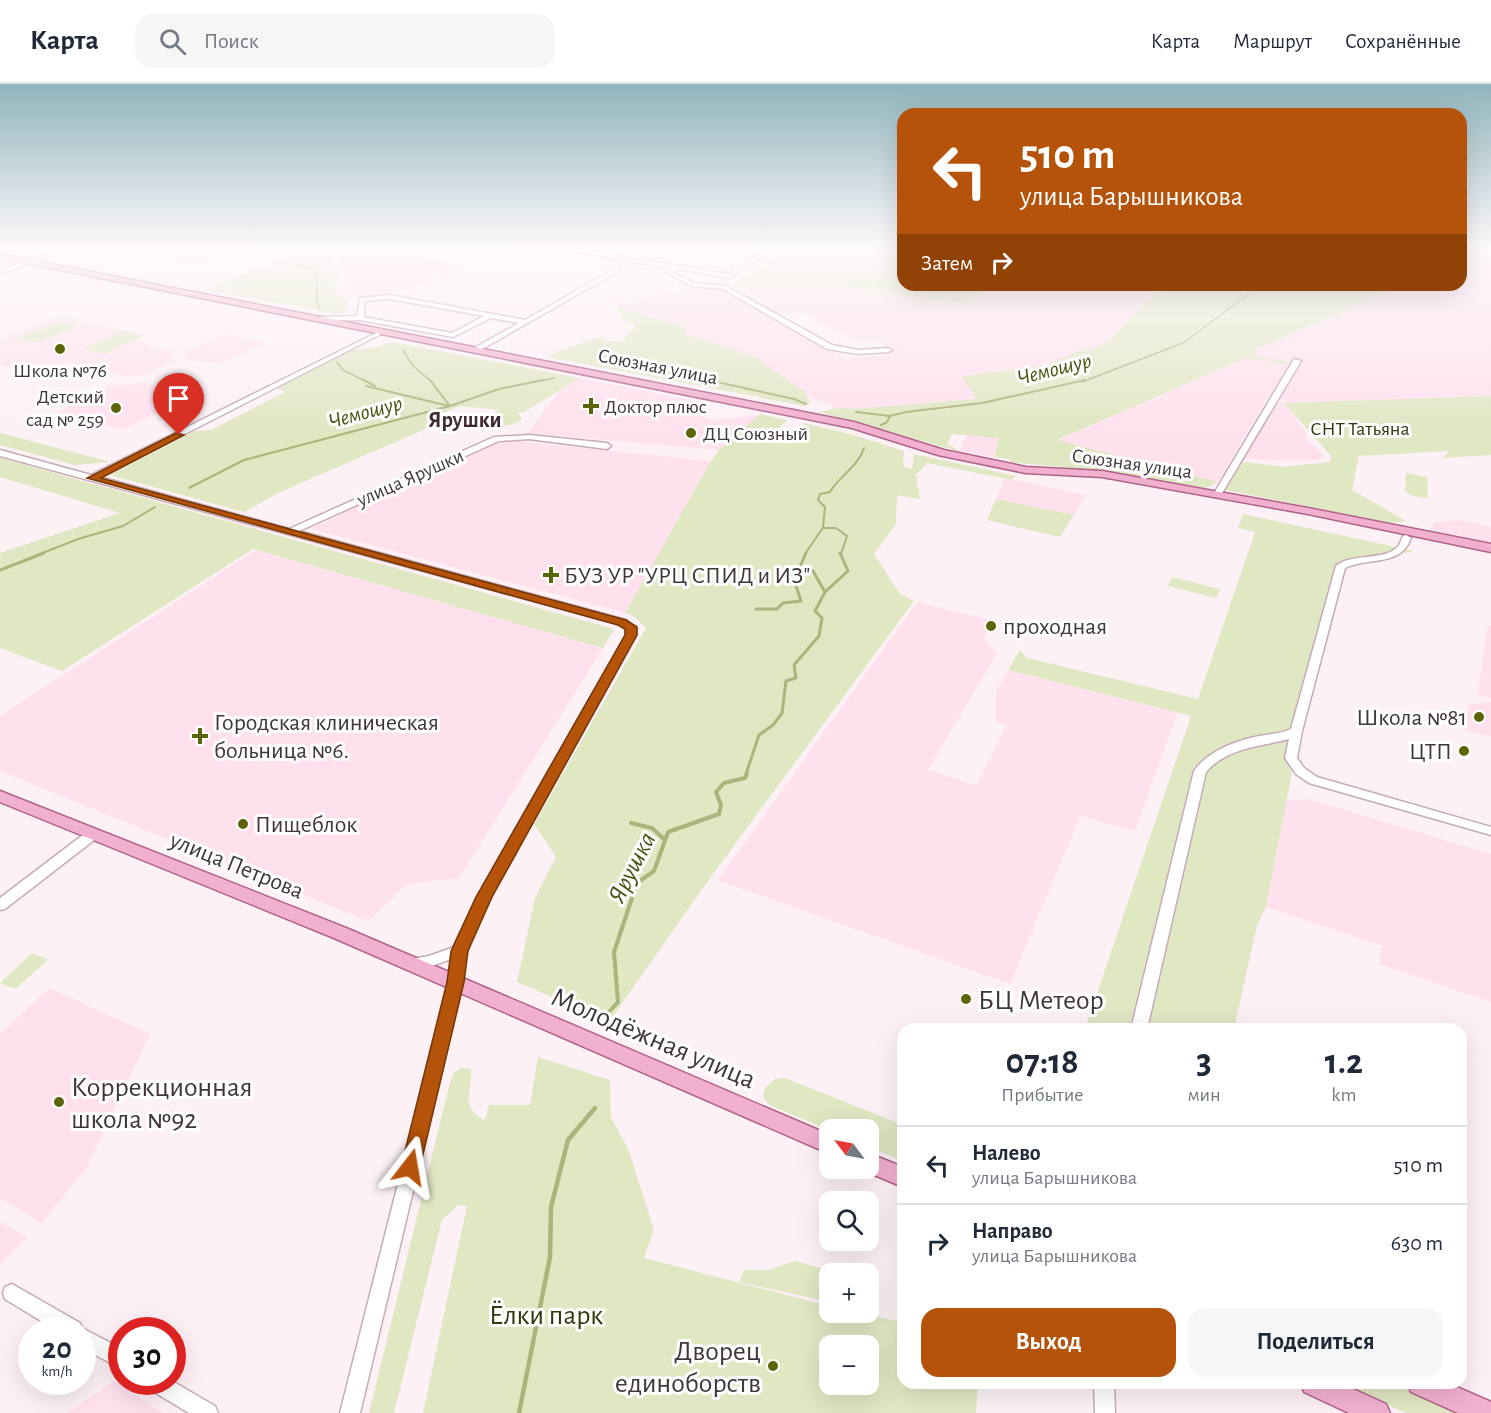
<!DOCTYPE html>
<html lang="ru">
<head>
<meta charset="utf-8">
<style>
	:root { --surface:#fff; --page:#f6f6f7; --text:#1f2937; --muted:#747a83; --line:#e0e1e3; --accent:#b45309 }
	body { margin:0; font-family:"Alegreya Sans",sans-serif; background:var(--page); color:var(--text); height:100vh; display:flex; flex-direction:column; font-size:22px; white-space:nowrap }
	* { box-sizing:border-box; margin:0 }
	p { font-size:20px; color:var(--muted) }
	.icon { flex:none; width:33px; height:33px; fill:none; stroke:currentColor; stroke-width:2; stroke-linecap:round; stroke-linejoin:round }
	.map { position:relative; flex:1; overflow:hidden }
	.details { position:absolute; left:897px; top:939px; width:570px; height:366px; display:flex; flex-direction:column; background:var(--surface); border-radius:18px; box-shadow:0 6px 24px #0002 }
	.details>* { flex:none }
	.guide { position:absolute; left:897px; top:24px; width:570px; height:183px; border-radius:18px; box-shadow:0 6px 24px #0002; background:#b45309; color:#fff; overflow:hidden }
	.needle { width:39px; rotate:302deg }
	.buttons { position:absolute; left:819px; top:1035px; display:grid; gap:12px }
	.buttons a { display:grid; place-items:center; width:60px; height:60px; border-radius:12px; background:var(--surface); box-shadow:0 6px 24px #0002; font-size:30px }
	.speed { position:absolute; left:18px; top:1233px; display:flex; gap:12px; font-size:30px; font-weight:700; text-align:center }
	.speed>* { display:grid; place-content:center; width:78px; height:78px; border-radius:50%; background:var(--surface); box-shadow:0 6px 24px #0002; line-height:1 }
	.speed small { font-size:15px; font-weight:400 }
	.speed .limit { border:9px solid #d22; background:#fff; color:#111 }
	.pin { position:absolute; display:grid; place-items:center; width:51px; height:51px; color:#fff; margin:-62px -26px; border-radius:50% 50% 50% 0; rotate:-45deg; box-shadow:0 0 6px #0007 }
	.pin .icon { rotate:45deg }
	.me { position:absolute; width:66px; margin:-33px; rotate:14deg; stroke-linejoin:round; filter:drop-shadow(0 0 4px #0008) }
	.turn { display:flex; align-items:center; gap:21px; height:126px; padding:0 24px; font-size:27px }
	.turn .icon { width:78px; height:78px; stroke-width:2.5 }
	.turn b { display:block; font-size:42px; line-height:51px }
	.then { display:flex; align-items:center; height:57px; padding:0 24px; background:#0003; gap:12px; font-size:22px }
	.eta { display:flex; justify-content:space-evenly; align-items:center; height:102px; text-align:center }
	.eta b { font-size:36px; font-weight:700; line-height:42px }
	.action { display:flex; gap:12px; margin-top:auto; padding:12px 24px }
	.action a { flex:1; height:69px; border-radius:18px; background:var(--accent); color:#fff; font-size:24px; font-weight:700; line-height:69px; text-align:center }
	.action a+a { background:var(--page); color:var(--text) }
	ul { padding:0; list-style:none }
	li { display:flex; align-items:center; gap:18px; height:78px; padding:0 24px; border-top:2px solid var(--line) }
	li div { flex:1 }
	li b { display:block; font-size:22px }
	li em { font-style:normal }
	header { display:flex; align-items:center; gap:36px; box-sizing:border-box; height:84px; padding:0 30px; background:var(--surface); border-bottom:2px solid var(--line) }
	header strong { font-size:28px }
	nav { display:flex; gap:33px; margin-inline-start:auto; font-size:21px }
	.search { width:420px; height:54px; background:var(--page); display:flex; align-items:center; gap:15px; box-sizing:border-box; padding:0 21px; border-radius:18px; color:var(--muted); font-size:22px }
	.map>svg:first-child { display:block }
	.built { fill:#ffe1ed }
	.green { fill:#e0e7c3; fill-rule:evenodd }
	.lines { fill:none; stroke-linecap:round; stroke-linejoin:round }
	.stream-far4 { stroke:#aab57b; stroke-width:1.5 }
	.stream-far3 { stroke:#aab57b; stroke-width:2 }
	.stream-far2 { stroke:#aab57b; stroke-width:3 }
	.stream-far1 { stroke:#aab57b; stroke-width:4 }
	.stream { stroke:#aab57b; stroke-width:4.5 }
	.minor-casing { stroke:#c6abb6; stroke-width:3 }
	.major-casing { stroke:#af6387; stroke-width:3 }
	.minor { fill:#fff; fill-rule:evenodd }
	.major { fill:#f2b0d0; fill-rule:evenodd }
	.route { fill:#b45309; stroke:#753606; stroke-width:1.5 }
	.poi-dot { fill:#5b6507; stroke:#fff; stroke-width:2 }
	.labels { text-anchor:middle; stroke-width:6; stroke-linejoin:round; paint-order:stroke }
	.far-street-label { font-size:20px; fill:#41363a; stroke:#fff }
	.far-poi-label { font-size:20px; fill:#41363a; stroke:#fff; text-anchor:start }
	.far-park-label { font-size:20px; fill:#32380a; stroke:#fff }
	.far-water-label { font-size:22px; font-style:italic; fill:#4b5311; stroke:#fff }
	.far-neighbourhood-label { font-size:22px; font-weight:bold; fill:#402b34; stroke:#fff }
	.poi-label { font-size:24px; fill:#41363a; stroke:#fff; text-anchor:start }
	.street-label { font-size:24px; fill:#41363a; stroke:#fff }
	.water-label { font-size:26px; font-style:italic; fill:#4b5311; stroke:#fff }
	.near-poi-label { font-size:28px; fill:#41363a; stroke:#fff; text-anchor:start }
	.near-street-label { font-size:28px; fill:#41363a; stroke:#fff }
	.near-park-label { font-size:28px; fill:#32380a; stroke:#fff }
</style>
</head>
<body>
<header>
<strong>Карта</strong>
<div class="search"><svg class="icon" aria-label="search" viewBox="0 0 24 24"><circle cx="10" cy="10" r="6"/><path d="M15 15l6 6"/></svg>Поиск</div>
<nav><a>Карта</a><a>Маршрут</a><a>Сохранённые</a></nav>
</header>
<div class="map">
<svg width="1491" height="1329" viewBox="0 0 1491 1329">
	<rect width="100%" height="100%" fill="#fdf1f6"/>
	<path class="built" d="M155,162H218L234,165L196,180L137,168Z
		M365,162L421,170L417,172L459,181L407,206L350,210L339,171Z
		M1470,162H1491V312L1285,319L1308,352L1305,354L1324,372L1319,376L1278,377L1249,375L1245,373L1276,319L1284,318L1279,312L1270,310L1218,398L1056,357L1246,274L1287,280L1288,277L1255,273L1253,267L1406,201H1461V189H1464Z
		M805,198L968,220L993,201H1172L1156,208L1109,259L1088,267L1084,265L1044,281L963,291L977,315L853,325L838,324L807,312L805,308L755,273L700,256L685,250L686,243L617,224L613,220L710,202L725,205L843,274L891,271L884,261L885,256L856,258L800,227L781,231L732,203Z
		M61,232L146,251L136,257L174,268L172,274L179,276L143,292L135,290L129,293L69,278L43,289L32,287L27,289L0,281V256Z
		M226,250L266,258L220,280L191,276L182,270Z
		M580,294L700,318L699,332L715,336L759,331L719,366L528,349L559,307Z
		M143,299L194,310L124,345L56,329L115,301Z
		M967,350L1000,354L994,373L960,367Z
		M506,356L711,377L625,529L310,445L495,358Z
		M1005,394L1086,411L1060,453L987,436Z
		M1460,436L1491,443V459L1430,446L1434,438Z
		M256,466L603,564L459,794L407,800L368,837L0,687V632Z
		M917,518L990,536L985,544L987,548L983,555L997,569L928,686L977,701L1007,641L996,638V609L1008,586L1177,629L1135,747L1080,732L1010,900L718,796Z
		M1491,541V614L1478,611L1487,544Z
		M1491,618V653L1465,646L1469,620Z
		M1308,715L1491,770V918L1379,880L1382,862L1266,823L1285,716Z
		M49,904L150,950L85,1086L42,1139L0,1114V950Z
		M0,1138L27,1153L0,1180Z
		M114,1297L163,1329H67Z"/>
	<path class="green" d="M793,162H903V201H993L968,220L805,198L732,203Z
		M334,170L331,177L340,184L339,196L334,202L338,211L347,216V226L340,230L205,206L284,174Z
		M1172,201H1406L1254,266L1257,267L1255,273L1289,277L1287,280L1246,274L1057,356L1218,398L1206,404L1121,389L1010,378L1009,375L994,373L999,354L952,350L947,360L962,368L819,328L838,324L853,325L976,315L962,292L1044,281L1084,265L1088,267L1113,256L1110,255L1156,208Z
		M617,224L686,243L685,250L755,273L805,308L810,318L804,322L547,273L559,267L600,253L607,254L604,257L621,258L636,241L624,236Z
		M59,238L78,243L37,259L17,254Z
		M125,247L143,252L104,270L82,265Z
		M393,258L580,294L524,328H518L522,335C511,343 497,344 486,337L487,332L500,326L460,322L429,335L439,339L278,409L244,428L110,391L195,347L211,346L285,308L278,304L349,266L372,264Z
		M1491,312V371L1443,374L1449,367L1359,372L1352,406L1406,437L1392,439L1225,406L1242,379L1247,378L1282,383L1330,378L1331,372L1284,319Z
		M760,330L787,336L776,347L792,351L804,339L850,350L904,367L903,382L912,385L914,370L1016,392L1012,396L927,379L916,391L920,415L897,411L896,440L874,470L900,510L914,517L705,801L609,938L517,898L535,814L556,773L534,740L646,544L632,531L625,529L711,377L719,366Z
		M0,349L111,378L75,381L0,361Z
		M0,374L614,545L603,564L253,465L62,587L0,564V469L120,429L0,393Z
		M1406,389L1427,393L1428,414L1413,412L1405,407Z
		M996,415L1074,431L1060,453L987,436Z
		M1243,430L1414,467L1344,482L1295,672L1266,823L1257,841L1234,945H1085L1191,632L1008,586L1020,566L1027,574L1198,615L1255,448L1238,444Z
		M1172,493L1220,505L1216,514L1168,502Z
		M32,869L48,876L15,905L0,899Z
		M538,973L610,996L611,1033L629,1067L654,1146L644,1174L829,1222L830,1228L859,1229L903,1238V1299H978L976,1329H423L467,1122L458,1121L442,1136L394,1329H369L450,998L454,989L461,984L471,985C473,1007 458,1024 485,1036L489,1021H530ZM830,1262H868V1300H830Z
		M785,994L903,1041V1077L869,1063L868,1046H829L769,1021L763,1012L765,1004L775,995Z
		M795,1177L838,1189L830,1190L829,1218L739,1198L744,1186H769Z
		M1341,1299H1394L1460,1329H1406Z"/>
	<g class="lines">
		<path class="stream-far4" d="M292,177L305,182L317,191V217L320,226
			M403,266L413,282L432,298
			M337,278L343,286L367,298
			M629,284L674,289L715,298
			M535,298L555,294
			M1082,298L1183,259L1253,207L1274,201"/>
		<path class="stream-far3" d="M364,296L375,302
			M430,296L449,321
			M708,296L794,315L806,320
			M366,302L449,322
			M856,328L890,332L906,328L982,319L1085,296
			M881,341L887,338L890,332
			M189,404L244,376L450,322L499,305L543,296
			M40,470L78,455L123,442L155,423
			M805,470L822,445
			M841,470L847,452L836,444H823L825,423L818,416L820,410L830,408C840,391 858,383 864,364"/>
		<path class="stream-far2" d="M799,484L813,487L825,508
			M0,486L44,469
			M756,525H777L783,519L801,517L794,496L806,469
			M746,690L759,651L773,641L782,629L786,597L796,594L794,581L819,552L822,534L815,527L825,508L848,487L840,469"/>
		<path class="stream-far1" d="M631,739L652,744L665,756
			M608,929L618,918L614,868L637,799L654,787L668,748L719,730L721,721L716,708L724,699L745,694L747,689"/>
		<path class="stream" d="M519,1329L550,1173L551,1123L568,1056L595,1024"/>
		<g class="minor-casing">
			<path id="minor" d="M71,162H80L0,190V186Z
				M546,162H561L728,190L772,162H779L729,194L678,185L673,188L694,199L726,202L832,261L858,266L888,264L892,266L888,268L858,270L827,265L723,205L691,202L667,189V187L671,184L635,178L477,268H474V264L519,239L491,234L453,253L360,236L317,237L314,235L317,233L357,232L360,214L390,211L525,236L628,177ZM390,215L484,232L452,249L364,233L365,217Z
				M380,247L385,248L100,393L289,445L494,353L529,351L607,359L611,362L607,365L529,355L499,357L299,447L626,536L636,544V551L491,813L466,867L463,898L360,1329H340L449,898L451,875C437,880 419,889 405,884L403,880L405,876L429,872L454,863L477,813L626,551V545L618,540L0,372V366L91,391Z
				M1294,275L1301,277L1221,411L1220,413H1214L1213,411Z
				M1406,451L1411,454C1401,483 1368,473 1345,484L1302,647L1297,674L1304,684L1317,693L1491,743V751L1309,699L1296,690L1285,674L1289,655C1259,663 1228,663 1206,688L1147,945H1131L1194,687C1208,667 1235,657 1259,652C1270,650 1280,650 1291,645L1336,482C1352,468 1387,478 1399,461C1401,458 1401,455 1403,452Z
				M93,746L98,747L100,750L98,753L5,825L0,826V814L88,747Z
				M12,1200L80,1239L82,1244L122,1265V1285L82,1264V1246H56L5,1215L3,1209L5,1203Z
				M172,1297L215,1322L218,1329H189L149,1305L146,1298Z
				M1094,1299H1114L1115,1329H1095Z"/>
		</g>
		<g class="major-casing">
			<path id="major" d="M0,170L854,338L944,366L1026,383L1102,387L1308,424L1491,460V468L1308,430L1102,393L1026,389L938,371L852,344L0,174Z
				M0,707L346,844L830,1051V1070L334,854L0,718Z
				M868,1069L903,1083V1103L860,1085L868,1084Z
				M1301,1299H1340L1386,1320L1390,1329H1349L1304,1308Z
				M1408,1299H1448L1491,1318V1329H1458L1411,1308Z"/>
		</g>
		<use href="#minor" class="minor"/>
		<use href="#major" class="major"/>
	</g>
	<linearGradient id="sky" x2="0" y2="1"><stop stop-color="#8fb4bc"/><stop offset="0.47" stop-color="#fef9fb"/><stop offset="1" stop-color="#fef9fb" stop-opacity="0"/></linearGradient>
	<rect width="1491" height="348" fill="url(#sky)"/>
	<path class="route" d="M176,349L184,351L101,394L626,536L637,543V551L492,813L468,867L464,898L420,1083L417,1089L410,1092L403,1089L401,1083L447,898L451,867L476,813L625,551V545L618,541L87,394Z"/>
	<g class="poi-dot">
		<circle cx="60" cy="265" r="6"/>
		<path d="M588 313h6v6h6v6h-6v6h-6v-6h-6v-6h6z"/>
		<circle cx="116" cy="324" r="6"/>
		<circle cx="691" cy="349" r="6"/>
		<path d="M548 482h6v6h6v6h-6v6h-6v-6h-6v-6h6z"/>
		<circle cx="991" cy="542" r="6"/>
		<circle cx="1479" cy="633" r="6"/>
		<path d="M197 643h6v6h6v6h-6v6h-6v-6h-6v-6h6z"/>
		<circle cx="1464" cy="667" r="6"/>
		<circle cx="243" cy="740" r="6"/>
		<circle cx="966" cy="915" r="6"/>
		<circle cx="59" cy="1018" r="6"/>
		<circle cx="773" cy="1282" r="6"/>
	</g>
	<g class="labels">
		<g class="far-street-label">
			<text transform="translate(658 282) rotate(11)" y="7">Союзная улица</text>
			<text transform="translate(1132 379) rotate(8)" y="7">Союзная улица</text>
			<text transform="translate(410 393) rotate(-24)" y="7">улица Ярушки</text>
		</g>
		<g class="far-poi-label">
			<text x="60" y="293" text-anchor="middle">Школа №76</text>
			<text x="104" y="319" text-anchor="end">Детский<tspan x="104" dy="23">сад № 259</tspan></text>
			<text x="604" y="329">Доктор плюс</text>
			<text x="703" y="356">ДЦ Союзный</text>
		</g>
		<g class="far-park-label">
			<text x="1360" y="351">СНТ Татьяна</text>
		</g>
		<g class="far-water-label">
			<text transform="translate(1054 284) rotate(-14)" y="8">Чемошур</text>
			<text transform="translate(365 327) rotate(-15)" y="8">Чемошур</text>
		</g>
		<g class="far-neighbourhood-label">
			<text x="465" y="343">Ярушки</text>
		</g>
		<g class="poi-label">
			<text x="564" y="499">БУЗ УР "УРЦ СПИД и ИЗ"</text>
			<text x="1003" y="550">проходная</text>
			<text x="1467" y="641" text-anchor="end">Школа №81</text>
			<text x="214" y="646">Городская клиническая<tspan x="214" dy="28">больница №6.</tspan></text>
			<text x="1452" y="675" text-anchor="end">ЦТП</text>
			<text x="255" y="748">Пищеблок</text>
		</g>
		<g class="street-label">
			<text transform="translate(237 781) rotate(22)" y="8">улица Петрова</text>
		</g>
		<g class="water-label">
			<text transform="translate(631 783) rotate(-63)" y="9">Ярушка</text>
		</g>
		<g class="near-poi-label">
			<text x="978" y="925">БЦ Метеор</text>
			<text x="71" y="1012">Коррекционная<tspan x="71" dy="32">школа №92</tspan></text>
			<text x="761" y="1276" text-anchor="end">Дворец<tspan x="761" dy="32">единоборств</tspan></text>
		</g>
		<g class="near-street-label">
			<text transform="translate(654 953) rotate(23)" y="10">Молодёжная улица</text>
		</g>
		<g class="near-park-label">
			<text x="546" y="1240">Ёлки парк</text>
		</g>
	</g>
</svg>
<div class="buttons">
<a><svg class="needle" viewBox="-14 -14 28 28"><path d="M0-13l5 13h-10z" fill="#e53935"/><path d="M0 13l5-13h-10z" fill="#747a83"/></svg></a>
<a><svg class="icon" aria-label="search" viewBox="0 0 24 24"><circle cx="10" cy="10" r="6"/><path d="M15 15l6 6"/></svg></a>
<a>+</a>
<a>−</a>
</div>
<div class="speed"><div>20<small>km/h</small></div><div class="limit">30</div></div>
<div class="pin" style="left:179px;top:351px;background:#d93025"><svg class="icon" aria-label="arrive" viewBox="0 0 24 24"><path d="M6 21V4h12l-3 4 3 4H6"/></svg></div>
<svg class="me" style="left:410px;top:1083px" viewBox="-20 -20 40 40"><path d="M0-17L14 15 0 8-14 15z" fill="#b45309" stroke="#fff" stroke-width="4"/></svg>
<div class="guide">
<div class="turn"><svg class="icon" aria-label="left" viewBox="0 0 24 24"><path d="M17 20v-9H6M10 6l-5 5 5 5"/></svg><div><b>510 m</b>улица Барышникова</div></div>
<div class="then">Затем<svg class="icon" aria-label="right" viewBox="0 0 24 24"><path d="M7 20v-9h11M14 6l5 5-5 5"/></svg></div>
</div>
<section class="details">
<div class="eta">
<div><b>07:18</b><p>Прибытие</p></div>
<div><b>3</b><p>мин</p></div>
<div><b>1.2</b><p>km</p></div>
</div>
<ul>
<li><svg class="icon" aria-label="left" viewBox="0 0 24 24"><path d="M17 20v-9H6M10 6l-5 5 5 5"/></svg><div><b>Налево</b><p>улица Барышникова</p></div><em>510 m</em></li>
<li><svg class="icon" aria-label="right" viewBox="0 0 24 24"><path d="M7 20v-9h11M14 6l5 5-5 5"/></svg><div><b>Направо</b><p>улица Барышникова</p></div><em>630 m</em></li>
</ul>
<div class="action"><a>Выход</a><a>Поделиться</a></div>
</section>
</div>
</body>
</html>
